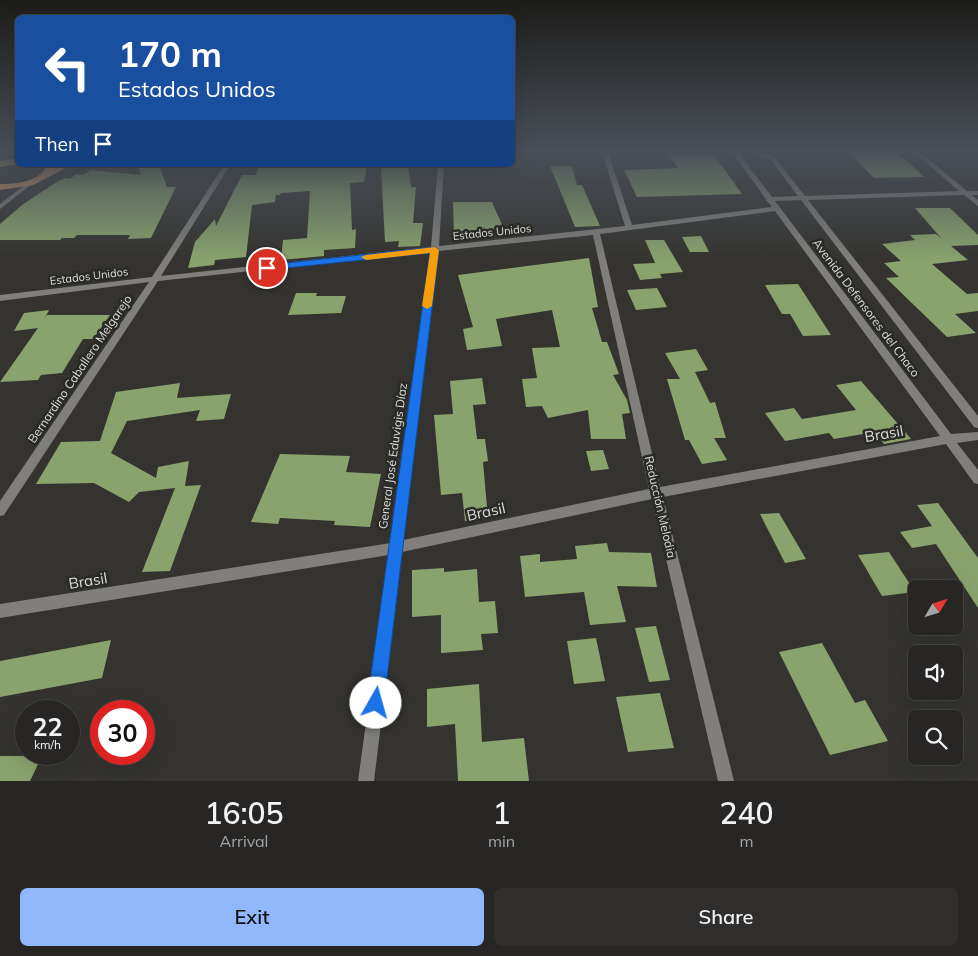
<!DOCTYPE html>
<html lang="en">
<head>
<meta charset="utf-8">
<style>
	:root { --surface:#272624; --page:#2f2e2c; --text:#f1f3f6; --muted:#a4a5a6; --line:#434341; --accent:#91b8fd }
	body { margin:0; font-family:Mulish,sans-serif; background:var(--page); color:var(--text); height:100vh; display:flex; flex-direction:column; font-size:19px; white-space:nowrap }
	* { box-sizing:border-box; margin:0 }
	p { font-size:16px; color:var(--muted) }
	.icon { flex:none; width:28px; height:28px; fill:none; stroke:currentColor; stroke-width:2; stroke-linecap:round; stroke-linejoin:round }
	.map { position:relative; height:781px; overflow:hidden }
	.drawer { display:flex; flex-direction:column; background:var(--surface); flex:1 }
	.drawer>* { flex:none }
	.hud { position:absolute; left:15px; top:15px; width:500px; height:152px; border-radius:8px; box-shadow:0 5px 20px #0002,0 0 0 1px var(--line); background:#1a4fa0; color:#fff; overflow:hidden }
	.needle { width:32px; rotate:52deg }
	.buttons { position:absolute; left:908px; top:580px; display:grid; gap:10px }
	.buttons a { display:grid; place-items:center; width:55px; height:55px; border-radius:8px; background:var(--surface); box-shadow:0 5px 20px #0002,0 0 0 1px var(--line); font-size:25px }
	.speed { position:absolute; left:15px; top:700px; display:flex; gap:10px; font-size:25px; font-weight:700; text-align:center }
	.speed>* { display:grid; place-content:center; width:65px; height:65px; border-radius:50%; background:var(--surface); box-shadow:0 5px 20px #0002,0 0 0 1px var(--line); line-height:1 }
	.speed small { font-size:12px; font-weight:400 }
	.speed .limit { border:8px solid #d22; background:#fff; color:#111 }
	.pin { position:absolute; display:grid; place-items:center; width:42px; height:42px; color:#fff; margin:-21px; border:2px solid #fff; border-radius:50%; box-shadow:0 1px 5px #0007 }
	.me { position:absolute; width:55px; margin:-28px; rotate:7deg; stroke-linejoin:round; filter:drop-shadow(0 0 4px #0008) }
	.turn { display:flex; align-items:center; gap:18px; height:105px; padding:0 20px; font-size:22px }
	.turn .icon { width:65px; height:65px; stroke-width:2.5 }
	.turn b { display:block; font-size:35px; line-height:42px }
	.then { display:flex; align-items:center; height:48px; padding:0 20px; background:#0003; gap:10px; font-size:19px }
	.eta { display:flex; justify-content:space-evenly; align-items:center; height:85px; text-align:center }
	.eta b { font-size:30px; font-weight:600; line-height:35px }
	.primary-button { display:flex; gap:10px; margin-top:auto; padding:10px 20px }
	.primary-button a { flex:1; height:58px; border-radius:8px; background:var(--accent); color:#111; font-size:20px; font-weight:600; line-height:58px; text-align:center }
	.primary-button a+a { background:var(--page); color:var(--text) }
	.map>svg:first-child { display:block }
	.building { fill:#8aa36d }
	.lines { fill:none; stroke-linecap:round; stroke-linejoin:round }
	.minor { fill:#807f7b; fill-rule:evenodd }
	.trunk { fill:#dea067; fill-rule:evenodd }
	.route { fill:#1a73e8; stroke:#114b97 }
	.slow { fill:#f59e0b }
	.labels { text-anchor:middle; stroke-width:5; stroke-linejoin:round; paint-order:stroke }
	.far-street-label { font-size:11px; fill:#dededb; stroke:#2a2a26 }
	.street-label { font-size:12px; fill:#dededb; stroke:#2a2a26 }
	.near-street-label { font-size:15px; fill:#dededb; stroke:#2a2a26 }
</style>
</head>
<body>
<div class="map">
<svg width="978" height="781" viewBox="0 0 978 781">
	<rect width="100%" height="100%" fill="#343330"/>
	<path class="building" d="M848,152H893L901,158H904L924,177L874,178Z
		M687,154L689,156H715L742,194L637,197L624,170L678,168L669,155Z
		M138,165H159L167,187H176L151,238L128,239L130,235H77L74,238H62L60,240H0V224L22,205L55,183L65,178L70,179L76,174L83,175L91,170L141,175Z
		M259,165H367L364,182L350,183L352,230L356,229L355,248L324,250V256L281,260L283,240L307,238L310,191L281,193L280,195H276L275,202L252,205L246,257L215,260L214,265L188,268L195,242L215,219L216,226L242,175H256Z
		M408,166L411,187H416L413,223H423L420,246L398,247L399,241L385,242L381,168Z
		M550,166H572L577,185H582L600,226L575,227Z
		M453,202H492L503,227L454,236Z
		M915,208H950L978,235V245L951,246L968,260L932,264L967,294L978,293V311L955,314L976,333L947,337L886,278L899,277L884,263L901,261L882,244L915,240L910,235L936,234L941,238Z
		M701,236L709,252H690L682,237Z
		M645,240H664L683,272L660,274L662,278L640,280L633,264L655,263L656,265Z
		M589,258L598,307L592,308L602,342H607L619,374L613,375L627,400L630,413L622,414L626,439H591L588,410L548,418L542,406L526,407L522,379L537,378L532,348L560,347L552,310L496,319L502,346L467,350L463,329L473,327L458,275Z
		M798,284L831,335L803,336L790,314H782L765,285Z
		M657,288L667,307L636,310L627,290Z
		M296,293H317L316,296H346L341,313L288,315Z
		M49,310L44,320L47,315H110L93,339H83L62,373L41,375L38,380L0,382L38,328L14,331L24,313Z
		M696,349L708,370L695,372L710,403L715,402L726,438H714L727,460L702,464L689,440H685L667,379H680L665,353Z
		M482,378L486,404L473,405L477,439H485L488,461L483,462L488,518L465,521L462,493L441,495L434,415L453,414L450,381Z
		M861,381L911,439L884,444L875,432L834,439L829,433L785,441L765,413L794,408L802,419L856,410L836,385Z
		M180,383L177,398L231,394L224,419L196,421L200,410L127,421L111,453L156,478L158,467L189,461L185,486L201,485L170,571L142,572L175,488L139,492L129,502L94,483L36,484L61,442L100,441L116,392Z
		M603,450L609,469L591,471L586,451Z
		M280,454L350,456L346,472L381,474L370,527L334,525L335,521L280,518L278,524L251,522Z
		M938,503L978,558V608L936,544L912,548L900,532L932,526L917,505Z
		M779,513L806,559L785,563L760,514Z
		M607,543L609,552L651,553L657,587L617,586L626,622L590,625L584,592L525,597L520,556L540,554V562L577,559L575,546Z
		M889,552L915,592L882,596L858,555Z
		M444,568V572L477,569L479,602L495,601L498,633L481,634L483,650L441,653V615L412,617V570Z
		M656,626L670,680L649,682L635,628Z
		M596,638L605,681L574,684L567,641Z
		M111,640L102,678L0,697V661Z
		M822,643L855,703L865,700L888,741L830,755L779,652Z
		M479,684L482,742L524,738L529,781H458L455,724L427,727V689Z
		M660,693L674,748L628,752L616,697Z
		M0,756H42L30,781H0Z"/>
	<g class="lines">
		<path class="minor" d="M602,152H608L632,225L772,207L766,200L765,198L732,152H738L772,197L798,196L771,160L754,153L753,152H760L775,158L805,196L959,191L914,152H920L967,191H978V195H972L978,200V206L964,195L808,200L978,416V428L974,427L801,200L775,201L951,434L978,432V440L957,443L978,470V484L974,483L946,444L663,497L734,781H718L652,499L402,552L374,781H358L389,555L0,618V604L391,543L431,252L158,281L4,515L0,516V501L149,282L0,301V295L152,277L224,165H230L161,276L431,247L438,165H444L439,246L625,226ZM775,211L940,436L660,487L600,234ZM593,235L649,489L403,540L439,251Z
			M31,180L36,181L0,209V204Z"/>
		<path class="trunk" d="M18,158V164L0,167V161Z
			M47,165H55L54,168L61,165H72L33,185L0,190V184C16,184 40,182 47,165Z"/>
	</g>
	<linearGradient id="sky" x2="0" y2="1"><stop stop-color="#1d1c1a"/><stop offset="0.58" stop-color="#4a5059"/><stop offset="1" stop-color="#4a5059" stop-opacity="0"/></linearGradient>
	<rect width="978" height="261" fill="url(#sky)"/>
	<path class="route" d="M435,247L439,250L384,703L382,709L376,712L370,709L367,703L430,253L267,270L262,268L267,265Z"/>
	<path class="slow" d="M435,247L439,250L432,306L427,309L422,306L430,253L366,260L361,257L366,255Z"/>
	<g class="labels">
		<g class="far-street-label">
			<text transform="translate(492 232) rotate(-6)" y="4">Estados Unidos</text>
			<text transform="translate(89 276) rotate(-7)" y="4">Estados Unidos</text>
		</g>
		<g class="street-label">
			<text transform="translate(866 308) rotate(53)" y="4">Avenida Defensores del Chaco</text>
			<text transform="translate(80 369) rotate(-56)" y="4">Bernardino Caballero Melgarejo</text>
			<text transform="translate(393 456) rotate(-82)" y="4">General José Eduvigis Díaz</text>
			<text transform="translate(660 507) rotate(77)" y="4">Reducción Melodia</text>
		</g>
		<g class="near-street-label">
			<text transform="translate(884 434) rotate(-10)" y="5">Brasil</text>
			<text transform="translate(486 512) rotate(-12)" y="5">Brasil</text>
			<text transform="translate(88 581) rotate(-9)" y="5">Brasil</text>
		</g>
	</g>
</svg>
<div class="buttons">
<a><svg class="needle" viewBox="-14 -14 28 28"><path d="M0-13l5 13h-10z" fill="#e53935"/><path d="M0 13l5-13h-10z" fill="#a4a5a6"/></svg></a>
<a><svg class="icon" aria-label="sound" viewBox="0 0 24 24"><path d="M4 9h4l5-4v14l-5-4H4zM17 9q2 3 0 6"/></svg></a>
<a><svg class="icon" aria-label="search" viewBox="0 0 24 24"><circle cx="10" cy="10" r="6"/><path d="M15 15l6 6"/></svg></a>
</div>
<div class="speed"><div>22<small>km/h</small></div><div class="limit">30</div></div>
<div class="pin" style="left:267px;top:268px;background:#d93025"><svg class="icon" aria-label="arrive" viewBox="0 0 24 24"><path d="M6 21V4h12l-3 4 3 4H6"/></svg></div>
<svg class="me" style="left:376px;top:703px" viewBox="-20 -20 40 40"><circle r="19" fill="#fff"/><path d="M0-13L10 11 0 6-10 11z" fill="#1a73e8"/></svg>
<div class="hud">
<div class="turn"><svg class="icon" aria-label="left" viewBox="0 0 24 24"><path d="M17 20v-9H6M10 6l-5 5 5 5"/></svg><div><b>170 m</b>Estados Unidos</div></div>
<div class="then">Then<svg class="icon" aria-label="arrive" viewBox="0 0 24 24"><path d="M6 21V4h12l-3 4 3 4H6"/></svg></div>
</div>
</div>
<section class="drawer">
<div class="eta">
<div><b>16:05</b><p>Arrival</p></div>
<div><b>1</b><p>min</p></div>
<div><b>240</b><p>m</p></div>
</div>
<div class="primary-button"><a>Exit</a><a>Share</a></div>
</section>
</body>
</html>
